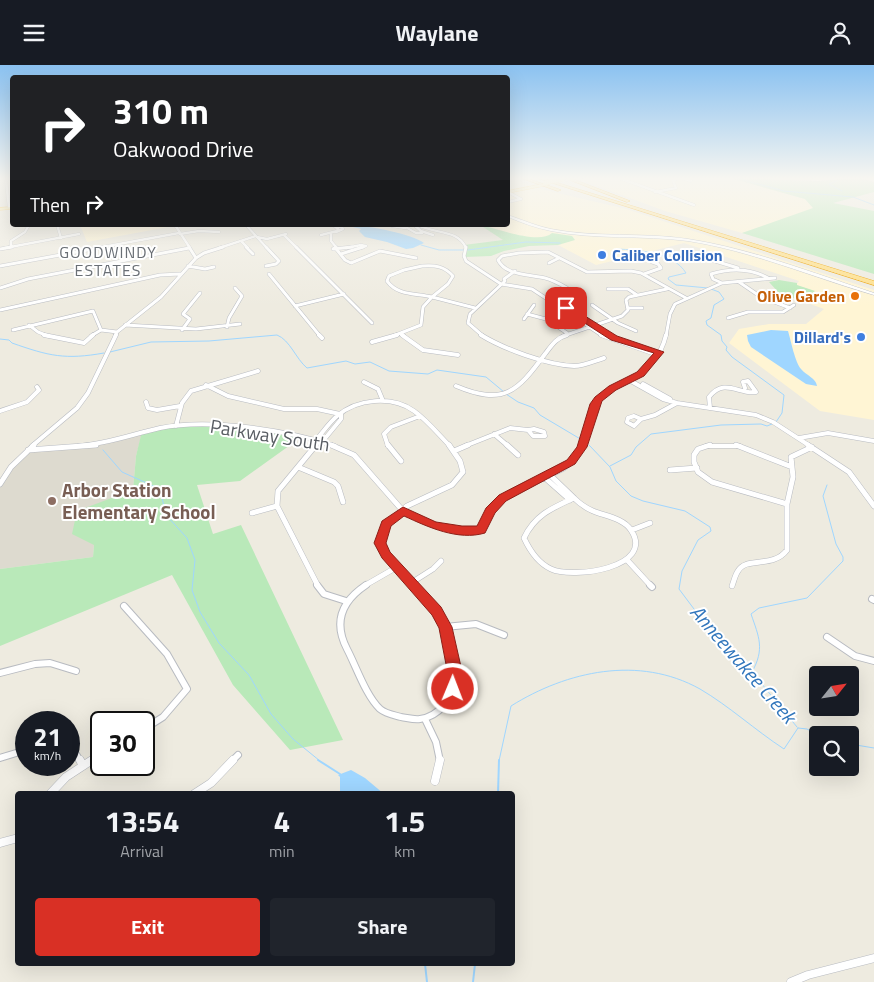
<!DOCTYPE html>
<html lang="en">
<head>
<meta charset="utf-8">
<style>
	:root { --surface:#171b24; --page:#20242c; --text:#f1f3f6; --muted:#9ea1a6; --accent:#d93025 }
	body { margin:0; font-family:"Titillium Web",sans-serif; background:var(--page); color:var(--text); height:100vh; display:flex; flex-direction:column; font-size:19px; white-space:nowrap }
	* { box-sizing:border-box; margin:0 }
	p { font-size:16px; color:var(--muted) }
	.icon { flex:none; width:28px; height:28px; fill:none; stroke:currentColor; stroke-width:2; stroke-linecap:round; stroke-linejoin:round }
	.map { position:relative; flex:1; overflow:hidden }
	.drawer { position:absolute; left:15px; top:726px; width:500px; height:175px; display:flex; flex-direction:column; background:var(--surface); border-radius:5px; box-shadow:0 5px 20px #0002 }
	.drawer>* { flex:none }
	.banner { position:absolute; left:10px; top:10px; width:500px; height:152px; border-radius:5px; box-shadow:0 5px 20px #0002; background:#202124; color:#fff; overflow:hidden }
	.needle { width:32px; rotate:60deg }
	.tools { position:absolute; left:809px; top:601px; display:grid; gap:10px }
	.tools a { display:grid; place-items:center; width:50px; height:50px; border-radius:5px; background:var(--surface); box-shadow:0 5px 20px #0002; font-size:25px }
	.speed { position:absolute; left:15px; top:646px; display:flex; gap:10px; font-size:25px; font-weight:700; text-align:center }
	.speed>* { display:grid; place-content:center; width:65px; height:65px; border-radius:50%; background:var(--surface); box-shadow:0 5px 20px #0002; line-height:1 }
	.speed small { font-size:12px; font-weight:400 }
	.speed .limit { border:2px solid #111; border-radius:8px; background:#fff; color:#111 }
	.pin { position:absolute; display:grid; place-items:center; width:42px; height:42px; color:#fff; margin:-21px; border-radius:10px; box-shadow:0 2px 8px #0006 }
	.me { position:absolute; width:55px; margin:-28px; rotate:1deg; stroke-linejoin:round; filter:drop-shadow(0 0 4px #0008) }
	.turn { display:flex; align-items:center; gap:18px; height:105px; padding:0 20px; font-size:22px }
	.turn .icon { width:65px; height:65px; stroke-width:2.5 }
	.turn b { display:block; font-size:35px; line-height:42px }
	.then { display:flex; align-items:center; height:48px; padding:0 20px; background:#0003; gap:10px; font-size:19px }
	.eta { display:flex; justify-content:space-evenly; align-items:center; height:85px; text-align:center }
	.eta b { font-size:30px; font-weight:700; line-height:35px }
	.button { display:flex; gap:10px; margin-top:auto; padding:10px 20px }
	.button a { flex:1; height:58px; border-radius:5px; background:var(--accent); color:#fff; font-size:20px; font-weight:700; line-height:58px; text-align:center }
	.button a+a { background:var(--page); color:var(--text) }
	header { display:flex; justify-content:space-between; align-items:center; height:65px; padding:0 20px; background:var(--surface); font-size:22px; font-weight:700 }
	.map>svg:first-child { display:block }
	.commercial { fill:#fff5d4 }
	.education { fill:#dddacf }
	.green { fill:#b9e9b9 }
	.water { fill:#9fd6ff }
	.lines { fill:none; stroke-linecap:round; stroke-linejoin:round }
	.stream-far1 { stroke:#9fd6ff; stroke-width:1 }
	.stream { stroke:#9fd6ff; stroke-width:2 }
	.street-far5-casing { stroke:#b8bbc1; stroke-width:3 }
	.street-far4-casing { stroke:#b8bbc1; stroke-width:4 }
	.street-far3-casing { stroke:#b8bbc1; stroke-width:5 }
	.street-far2-casing { stroke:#b8bbc1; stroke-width:6 }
	.street-far1-casing { stroke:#b8bbc1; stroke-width:8 }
	.street-casing { stroke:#b8bbc1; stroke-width:9 }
	.secondary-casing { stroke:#b9bdc4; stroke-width:1 }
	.primary-casing { stroke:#ffca48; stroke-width:1 }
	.highway-casing { stroke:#eea200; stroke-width:1 }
	.street-far5 { stroke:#fff; stroke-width:2.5 }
	.street-far4 { stroke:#fff; stroke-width:3 }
	.street-far3 { stroke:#fff; stroke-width:4 }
	.street-far2 { stroke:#fff; stroke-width:5 }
	.street-far1 { stroke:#fff; stroke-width:6 }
	.street { stroke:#fff; stroke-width:8 }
	.secondary { fill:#fff; fill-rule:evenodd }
	.primary { fill:#fff0a4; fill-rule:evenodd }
	.highway { fill:#ffdf86; fill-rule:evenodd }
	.primary-bridge-casing { stroke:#ffca48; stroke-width:4.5; stroke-linecap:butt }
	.primary-bridge { stroke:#fff0a4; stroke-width:4 }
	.route { fill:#d93025; stroke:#8d1f18 }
	.shop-dot { fill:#3f7fe0; stroke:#fff; stroke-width:2 }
	.food-dot { fill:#e8710a; stroke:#fff; stroke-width:2 }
	.education-dot { fill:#8d6e63; stroke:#fff; stroke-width:2 }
	.labels { text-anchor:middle; stroke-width:4; stroke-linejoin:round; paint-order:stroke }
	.far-neighbourhood-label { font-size:16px; letter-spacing:1px; fill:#6a6f75; stroke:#fff }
	.far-shop-label { font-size:16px; font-weight:bold; fill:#366cbe; stroke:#fff; text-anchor:start }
	.far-food-label { font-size:16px; font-weight:bold; fill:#c56008; stroke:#fff; text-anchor:end }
	.street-label { font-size:19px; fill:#595d63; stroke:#fff }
	.education-label { font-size:19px; font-weight:bold; fill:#785e54; stroke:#fff; text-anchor:start }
	.water-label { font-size:20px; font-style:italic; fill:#3176bc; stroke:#fff }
</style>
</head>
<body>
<header><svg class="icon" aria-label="menu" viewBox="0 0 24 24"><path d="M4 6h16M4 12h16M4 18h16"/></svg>Waylane<svg class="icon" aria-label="person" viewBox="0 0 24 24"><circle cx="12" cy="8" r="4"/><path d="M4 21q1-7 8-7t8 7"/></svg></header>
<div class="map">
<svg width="874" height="917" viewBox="0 0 874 917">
	<rect width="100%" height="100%" fill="#eeebe0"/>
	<path class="commercial" d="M508,113H513L532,122L626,144L874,225V355L820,346L729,278L739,264L769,259H806L824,244L802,236L814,226L796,220L799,216L684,178L596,200L558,180L562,179L514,170L482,160H508Z
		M576,113H730L805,134L814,144L742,168L665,146Z
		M80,160H179L87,177Z"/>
	<path class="education" d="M142,368L136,391L133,425L94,480L93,492L0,504V419L8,407L28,385L98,380Z"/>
	<path class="green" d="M730,113H819L822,115L865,113L874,116V127L833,138L874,146V209L742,168L813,143L805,134Z
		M480,160C496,163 539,180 552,168L572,171L575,175L558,180L529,181L504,186L491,191L464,192V180L503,175Z
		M779,215L797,218V220L815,226L802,236L779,228L769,217Z
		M206,359L261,366L300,373L240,416L197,420L213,469L241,460L343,675L290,685L233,620L172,510L0,581V504L93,492L94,480L72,469L77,446L133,425L136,391L142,366Z"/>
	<path class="water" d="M353,160C369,161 412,169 424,178L413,183L406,184L387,177L365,172L359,166L361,164L353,162Z
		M771,265L788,266C791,276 795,297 801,304C807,311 816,313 817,321L806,319L751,282L748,276L747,270Z
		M351,705L365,713L384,729H340V712L338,710Z"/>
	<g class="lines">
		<path class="stream-far1" d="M737,113L784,126L853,132L874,140
			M835,113L837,116L829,119L842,126
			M421,180L439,185H464
			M617,184C639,185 673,187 686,208L669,212L668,214L676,220L708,223
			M468,185L526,177L560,178
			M654,187L659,190
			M711,224L719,227L724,234L714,240L711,253L706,256L707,260L721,270L722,276L727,282L726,285L732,292L784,330L782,348L776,357
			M0,274L9,275L12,278C49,291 65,295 104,288
			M110,287L151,277L209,276L277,270C290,275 296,294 307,303L346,296L355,299L370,297L389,306L428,309L437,305L486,312L504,327
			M506,329L518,337L534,343L540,350L582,375
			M589,380L610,402L616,416L631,431L643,436L685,446L710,462L711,466L698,475L682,506L679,524L715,572L752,607L797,662
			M103,385L122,407L160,424L166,450L187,473L195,495L192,525L200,547L219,578L249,610L271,649L293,674L320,696
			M610,401L631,390L636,382L651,369L721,360L761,359L767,361L772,359
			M752,607C765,584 759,572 751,549L759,543L807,533L843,496V492L836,479L823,431L827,420
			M798,663L807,664L818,670
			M850,679L874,683
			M499,696L511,641C567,606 639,590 700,624C729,641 755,665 784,684L798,663"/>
		<path class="stream" d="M318,695L340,709
			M498,729L499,695
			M425,899L427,917
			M473,917L475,899"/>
		<g class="street-far5-casing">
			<path id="street-far5" d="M8,113L6,116L9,142
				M619,113L694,140
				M680,113L691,116
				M867,113L874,116
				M508,127L521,134
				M655,127L676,123L673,116L678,113
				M508,137L521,134
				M57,160L61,173
				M175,160L190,183
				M395,160L392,161L405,163
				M402,160L416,168H422
				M414,160L421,166L433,170
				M418,160C434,169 458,164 466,183
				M336,162H342L343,164L336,167
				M331,168V176L336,182L334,183
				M180,169L199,166L219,167
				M284,170L297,183
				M321,170L337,166L338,164L333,160
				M256,171L267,183
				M257,172L267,174L286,169
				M242,177L248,183
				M11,181V176L25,167L29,160
				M5,183L79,169
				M97,183L179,168
				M219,183L256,171L246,160
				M346,183L361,180L366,181L360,183"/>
		</g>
		<g class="street-far4-casing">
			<path id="street-far4" d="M189,182L196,193
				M246,182L253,189
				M266,182L279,196L276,199L266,201
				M296,182L372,258
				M336,182L333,184L352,182
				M466,182L464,191L466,196L501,219L532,224L603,271
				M0,184L12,182
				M337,185L345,195L351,198L380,186L416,193
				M688,185L695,190L738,203
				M341,189L363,182
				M549,198L559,193
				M0,201L104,182
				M188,201L205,204L214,202
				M422,201C435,200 444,201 453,211L448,219L432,232C415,228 398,231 387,216L389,211L404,205Z
				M269,209L320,271
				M644,209L661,203L658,199L652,197
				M739,217L761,232L790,243
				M722,218L713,214L711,209C731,203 750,203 768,213
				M0,223L28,214L189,183
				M567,223C560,219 553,215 545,213C530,209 506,211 498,195L502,191L519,188L548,187L587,207L631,206L641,208L686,233
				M608,224H628L637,230
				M432,232L475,243
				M592,240L618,258L636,266
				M295,241L344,229
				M628,243H642
				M0,245L160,210L180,209
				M527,249L546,254L567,268
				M580,252L604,268
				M728,253L748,247H783L794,240
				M524,254L534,240
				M29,260L38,267L48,271
				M125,260L196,264L240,259
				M227,262L229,253L242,231L235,223
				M13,265L93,246L101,265L117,267
				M182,265L190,254L183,249L200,228
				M401,269L404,271
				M91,271L101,265
				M115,271L117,267L161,232L196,193L204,188L223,182
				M393,271L421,260L423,242L432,232
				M483,271L468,258L470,249L505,216L504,214L515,206
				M563,271L622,251L628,245L626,235L629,232L667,224
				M666,271L670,249L675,239L722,218L775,213"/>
		</g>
		<g class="street-far3-casing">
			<path id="street-far3" d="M44,270L84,278L93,270
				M319,270L322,273
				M402,270L423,285L458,290
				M481,270C504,284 547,300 574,301C584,301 594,296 604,293
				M601,270L658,290
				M372,277L397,270
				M629,315L663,334L677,338L756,350L773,357L810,381
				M364,317L378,324L383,336
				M643,319L670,334
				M206,320L228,331L284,344H317L340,349
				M456,321C504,341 517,327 545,289C552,280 556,273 567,270
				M146,337L148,343L157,345L180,341
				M710,343L709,332C725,312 739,330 756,327L748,316L743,317L745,323
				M0,346L27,337L39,325L37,322
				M634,351L641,354L634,361L627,357L628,353Z
				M641,354L655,350L677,338
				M176,361L182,338L191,326L258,306
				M534,364L544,367L545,371H533L528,365Z
				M494,369L508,381
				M799,373L828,368L874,376
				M316,375C323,367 329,358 337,351C357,334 391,330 414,346C427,355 439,370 450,381
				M322,377L341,354V349
				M32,381L77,343L88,328L116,270
				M78,381C107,379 133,369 160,363C210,353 287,365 335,381
				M315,381L319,376
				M388,381L384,369L391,362L420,351
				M465,381L510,363L528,365
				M583,381C587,368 588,349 596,337C603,328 615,323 625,318C645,308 661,292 666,270
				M706,381H740"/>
		</g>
		<g class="street-far2-casing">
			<path id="street-far2" d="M316,380L278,426L277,441L318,521
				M331,380L354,390L403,446C427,460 452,465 480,466L494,442L501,434L564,403L573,396L583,380
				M388,380L401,396
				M507,380L518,390
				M710,380L698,384L694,390V397L698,407L712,417L787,439
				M736,380L792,402
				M808,380L849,407L874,441
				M28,385L96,380
				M454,386L468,380
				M298,402L334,417L338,421L343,437
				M670,405L697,403
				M550,410L574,433
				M544,412L570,435
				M0,419L11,402L34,380
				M574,433C580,439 586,443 593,446C605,451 623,453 631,465C656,503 573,514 551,504C538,498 530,486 524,473C535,450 552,443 574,433Z
				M252,448L277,441
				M632,465L650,458
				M628,496L651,521
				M397,502L415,521
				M397,502L380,478L386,459L407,441L452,420L463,407L460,396L449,380
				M411,518L433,504L441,496
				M364,521L397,502
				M732,521C734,516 735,510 738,506C746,491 773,504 787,485V439L793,412L791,392L812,382"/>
		</g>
		<g class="street-far1-casing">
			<path id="street-far1" d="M317,520L324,529L346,536
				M366,520C342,536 333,557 347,584C356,601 366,631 380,644C386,649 394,650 401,652C408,653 414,655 420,654C438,652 455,632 456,614C457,577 438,545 414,520
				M650,520L652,522
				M872,534L874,535
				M124,541L167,589L187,624L163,652L144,664
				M445,562L476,559L504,570
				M827,572L855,591L874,596
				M0,608L35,599L50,598L76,606
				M425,654L436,677L440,696
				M69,683L73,684L80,696
				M0,693L26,685
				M90,696L101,689
				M232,696L238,690"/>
		</g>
		<g class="street-casing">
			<path id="street" d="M80,695L83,701
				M435,716L440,695
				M50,729L66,712L92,695
				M194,729L211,718L233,695
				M0,778L18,773
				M791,917L808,910L874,893"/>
		</g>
		<g class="secondary-casing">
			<path id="secondary" d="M576,113H583L566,116L564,115Z
				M766,113L818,114L850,113L818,116L767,114Z
				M508,150C523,155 536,161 551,164C596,173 643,167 688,174C752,184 813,208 874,228V230C812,212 752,186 688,176C642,170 596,175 551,166C536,163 522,158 508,152Z"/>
		</g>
		<g class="primary-casing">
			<path id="primary" d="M548,118L549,120L508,128V126Z
				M12,142V144L0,145V143Z"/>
		</g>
		<g class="highway-casing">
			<path id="highway" d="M521,113H526L561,125L558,126Z
				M537,113H542L874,216V220Z
				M565,113H570L630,136L627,137Z"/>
		</g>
		<use href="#street-far5" class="street-far5"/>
		<use href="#street-far4" class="street-far4"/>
		<use href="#street-far3" class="street-far3"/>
		<use href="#street-far2" class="street-far2"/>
		<use href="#street-far1" class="street-far1"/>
		<use href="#street" class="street"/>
		<use href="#secondary" class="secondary"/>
		<use href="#primary" class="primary"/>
		<use href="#highway" class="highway"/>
		<g class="primary-bridge-casing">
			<path id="primary-bridge" d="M545,118L563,114"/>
		</g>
		<use href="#primary-bridge" class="primary-bridge"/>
	</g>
	<linearGradient id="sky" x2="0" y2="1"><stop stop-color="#8bc2f1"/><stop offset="0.47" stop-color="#f7f6f1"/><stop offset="1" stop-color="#f7f6f1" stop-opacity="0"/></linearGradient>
	<rect width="874" height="241" fill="url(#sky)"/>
	<path class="route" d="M563,241H569L617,271L664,287L644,311L616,325L602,336L587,382L575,399L506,436L495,448L485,468C458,476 428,462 404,451L391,461L386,478L390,487L441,542L452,562L464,615L458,629L453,631L448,629L446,624L449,615L439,563L432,550L382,493L374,478L382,456L403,442L436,457L462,461H477L486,443L499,430L567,395L577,382L590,339L595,332L609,321L637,307L654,288L611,275L563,244Z"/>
	<g class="shop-dot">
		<circle cx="602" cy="190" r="5"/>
		<circle cx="861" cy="272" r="5"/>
	</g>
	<circle class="food-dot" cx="855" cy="231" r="5"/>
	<circle class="education-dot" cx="52" cy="436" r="5"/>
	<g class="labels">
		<g class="far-neighbourhood-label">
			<text x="108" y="193">GOODWINDY<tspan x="108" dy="18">ESTATES</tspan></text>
		</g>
		<g class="far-shop-label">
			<text x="612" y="196">Caliber Collision</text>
			<text x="851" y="278" text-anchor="end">Dillard's</text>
		</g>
		<g class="far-food-label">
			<text x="845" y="237">Olive Garden</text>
		</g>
		<g class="street-label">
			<text transform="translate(270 370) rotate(9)" y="7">Parkway South</text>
		</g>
		<g class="education-label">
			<text x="62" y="432">Arbor Station<tspan x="62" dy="22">Elementary School</tspan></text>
		</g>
		<g class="water-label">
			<text transform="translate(743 599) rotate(49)" y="7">Anneewakee Creek</text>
		</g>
	</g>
</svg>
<div class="tools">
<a><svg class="needle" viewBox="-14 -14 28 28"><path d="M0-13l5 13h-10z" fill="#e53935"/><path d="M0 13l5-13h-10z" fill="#9ea1a6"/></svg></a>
<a><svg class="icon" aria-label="search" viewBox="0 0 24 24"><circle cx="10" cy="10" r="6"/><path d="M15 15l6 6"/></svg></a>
</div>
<div class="speed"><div>21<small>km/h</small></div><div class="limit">30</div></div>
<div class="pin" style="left:566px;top:243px;background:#d93025"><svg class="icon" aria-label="arrive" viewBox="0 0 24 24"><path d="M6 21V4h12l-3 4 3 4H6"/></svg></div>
<svg class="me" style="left:453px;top:624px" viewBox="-20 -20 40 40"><circle r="17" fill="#d93025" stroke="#fff" stroke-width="3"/><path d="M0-11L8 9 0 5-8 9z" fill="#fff"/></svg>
<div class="banner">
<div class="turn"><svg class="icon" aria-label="right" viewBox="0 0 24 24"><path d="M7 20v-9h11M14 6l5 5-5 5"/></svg><div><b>310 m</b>Oakwood Drive</div></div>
<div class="then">Then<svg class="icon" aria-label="right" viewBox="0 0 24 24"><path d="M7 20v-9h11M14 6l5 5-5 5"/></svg></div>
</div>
<section class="drawer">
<div class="eta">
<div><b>13:54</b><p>Arrival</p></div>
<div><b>4</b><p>min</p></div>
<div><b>1.5</b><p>km</p></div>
</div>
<div class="button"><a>Exit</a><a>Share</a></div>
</section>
</div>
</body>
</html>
